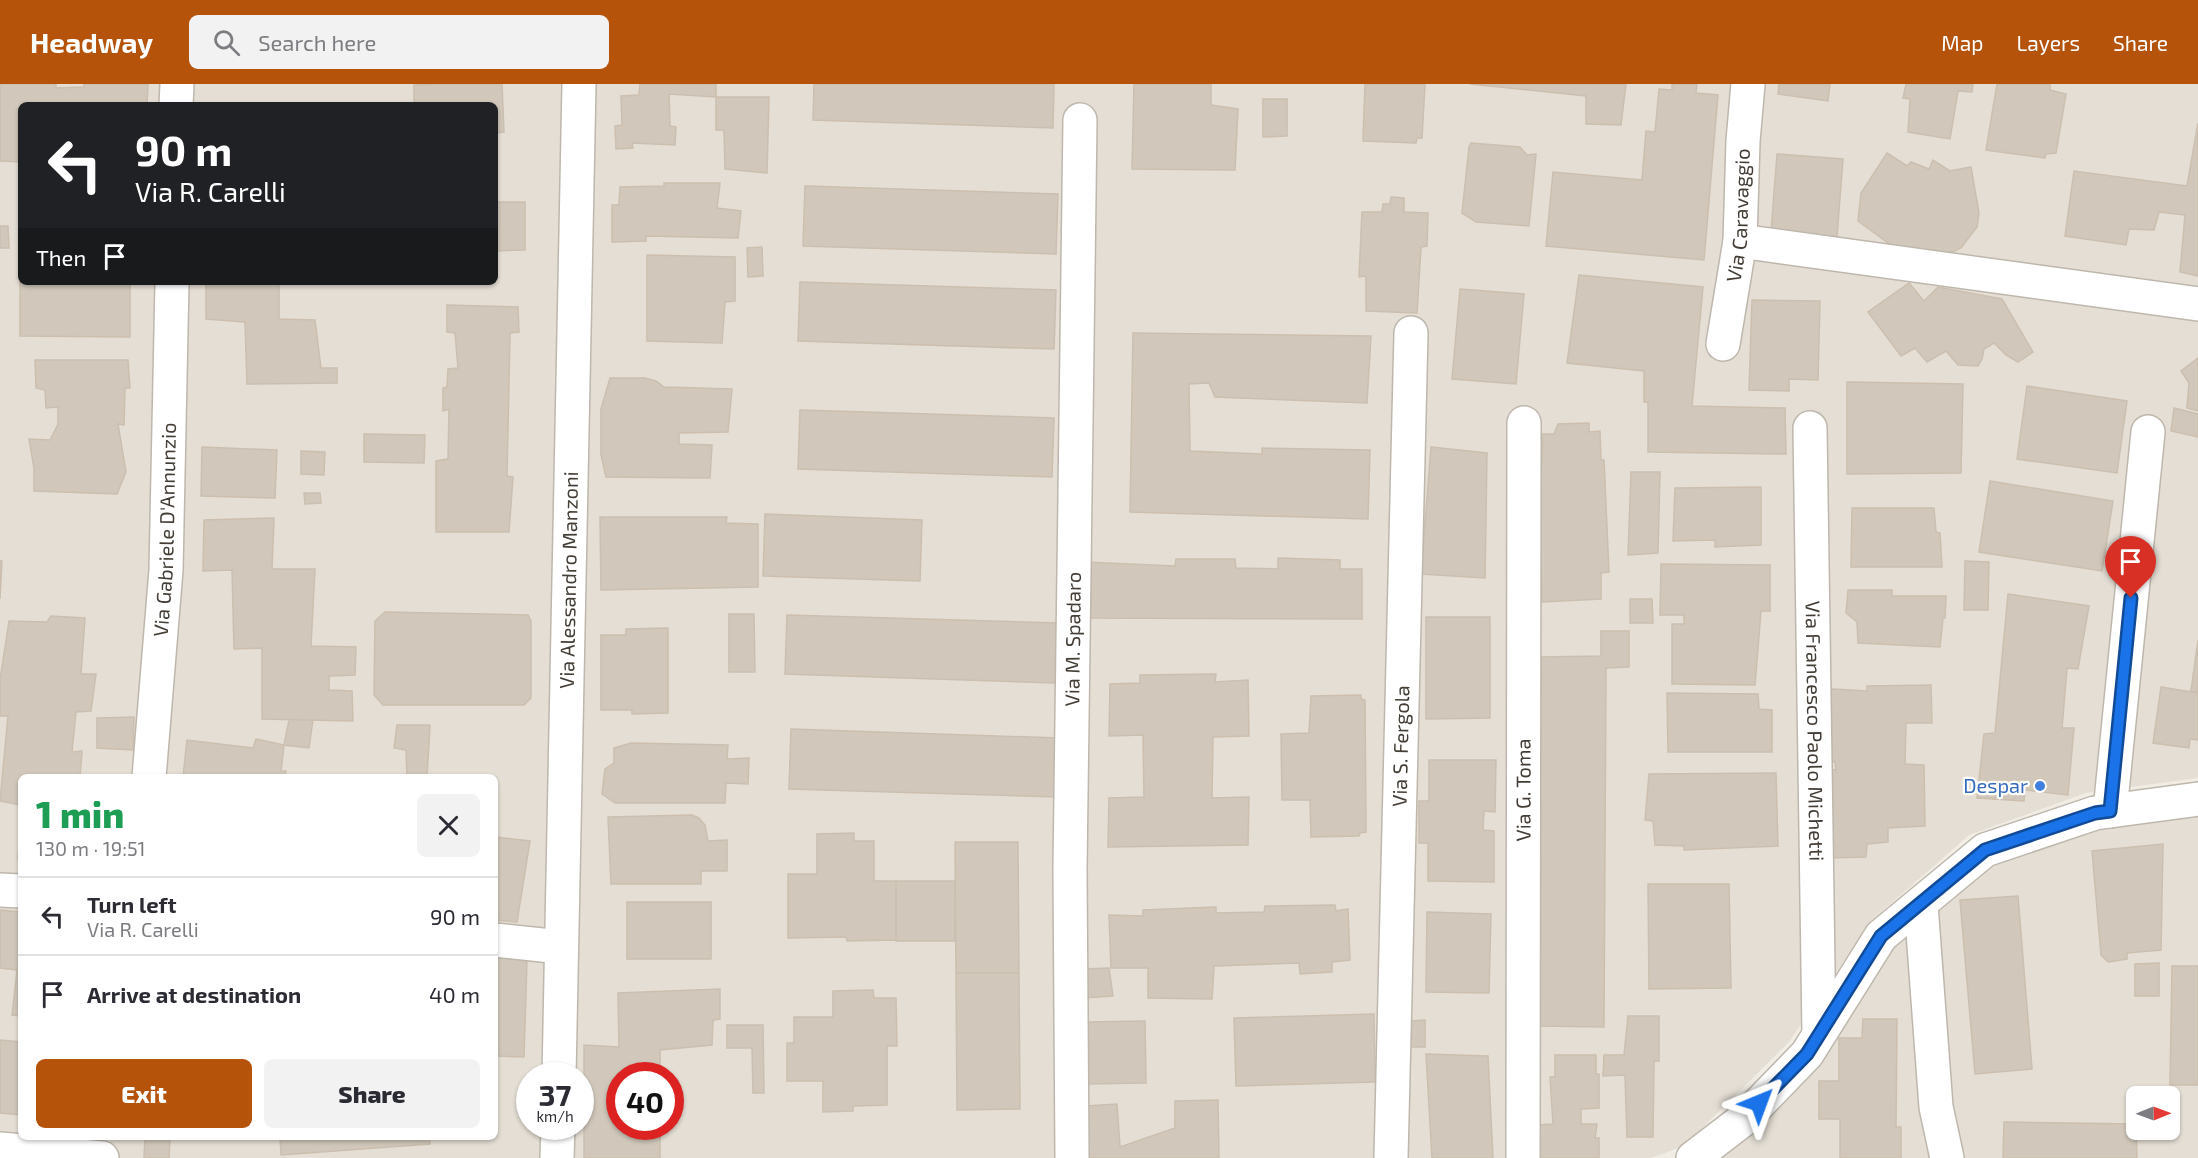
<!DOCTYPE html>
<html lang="en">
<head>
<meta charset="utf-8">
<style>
	:root { --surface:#fff; --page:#f2f2f3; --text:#2b2b33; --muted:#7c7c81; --line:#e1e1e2; --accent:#b45309 }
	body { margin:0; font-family:"Exo 2",sans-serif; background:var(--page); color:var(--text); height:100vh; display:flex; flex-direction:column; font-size:22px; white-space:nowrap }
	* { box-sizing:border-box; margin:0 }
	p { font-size:20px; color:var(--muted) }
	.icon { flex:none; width:33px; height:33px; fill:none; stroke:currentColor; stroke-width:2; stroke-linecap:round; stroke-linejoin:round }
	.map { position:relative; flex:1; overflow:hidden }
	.drawer { position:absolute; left:18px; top:690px; width:480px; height:366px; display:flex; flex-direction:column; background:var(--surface); border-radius:9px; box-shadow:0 2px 4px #0004 }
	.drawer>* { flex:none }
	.guide { position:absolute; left:18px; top:18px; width:480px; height:183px; border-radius:9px; box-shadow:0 2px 4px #0004; background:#202124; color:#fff; overflow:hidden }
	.needle { width:39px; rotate:89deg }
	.tools { position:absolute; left:2126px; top:1002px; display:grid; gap:12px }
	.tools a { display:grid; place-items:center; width:54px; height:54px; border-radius:9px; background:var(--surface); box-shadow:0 2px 4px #0004; font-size:30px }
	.speed { position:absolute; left:516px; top:978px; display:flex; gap:12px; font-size:30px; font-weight:700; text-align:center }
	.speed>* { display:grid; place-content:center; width:78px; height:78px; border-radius:50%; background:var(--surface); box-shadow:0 2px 4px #0004; line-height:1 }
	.speed small { font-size:15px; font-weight:400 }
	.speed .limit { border:9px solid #d22; background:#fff; color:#111 }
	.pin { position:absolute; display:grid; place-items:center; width:51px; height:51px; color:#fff; margin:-62px -26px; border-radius:50% 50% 50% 0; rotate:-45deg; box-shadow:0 0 6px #0007 }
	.pin .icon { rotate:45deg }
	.me { position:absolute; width:66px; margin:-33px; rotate:44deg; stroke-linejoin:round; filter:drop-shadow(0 0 4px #0008) }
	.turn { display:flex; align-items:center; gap:21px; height:126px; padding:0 18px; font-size:27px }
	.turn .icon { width:78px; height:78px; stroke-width:2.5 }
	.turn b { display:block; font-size:42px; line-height:51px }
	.then { display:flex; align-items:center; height:57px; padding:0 18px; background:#0003; gap:12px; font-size:22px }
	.round { display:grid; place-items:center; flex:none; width:63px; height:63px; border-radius:9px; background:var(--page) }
	.headline { display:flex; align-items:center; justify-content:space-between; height:102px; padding:0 18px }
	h1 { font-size:36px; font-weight:800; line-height:45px; color:#1e9e55 }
	.cta { display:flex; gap:12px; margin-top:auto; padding:12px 18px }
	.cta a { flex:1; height:69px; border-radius:9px; background:var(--accent); color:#fff; font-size:24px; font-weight:800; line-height:69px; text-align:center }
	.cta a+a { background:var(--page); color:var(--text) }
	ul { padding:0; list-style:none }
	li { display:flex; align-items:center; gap:18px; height:78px; padding:0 18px; border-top:2px solid var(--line) }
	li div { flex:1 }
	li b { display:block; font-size:22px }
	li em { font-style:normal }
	header { display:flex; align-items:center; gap:36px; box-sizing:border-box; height:84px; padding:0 30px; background:var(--accent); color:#fff }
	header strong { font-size:28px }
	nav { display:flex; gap:33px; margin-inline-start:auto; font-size:21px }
	.search { width:420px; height:54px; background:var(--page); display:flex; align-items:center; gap:15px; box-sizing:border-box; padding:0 21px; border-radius:9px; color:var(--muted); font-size:22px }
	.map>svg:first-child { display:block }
	.residential { fill:#e4ded4; fill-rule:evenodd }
	.building { fill:#d1c8bb; stroke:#ccbfaf; stroke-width:1.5 }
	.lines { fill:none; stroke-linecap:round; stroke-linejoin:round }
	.minor-casing { stroke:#beb7ac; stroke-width:36 }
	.tertiary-casing { stroke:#beb7ac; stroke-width:36 }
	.minor { stroke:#fff; stroke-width:33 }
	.tertiary { stroke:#fff; stroke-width:33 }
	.route-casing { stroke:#114b97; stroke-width:15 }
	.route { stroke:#1a73e8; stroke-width:10 }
	.shop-dot { fill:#3f7fe0; stroke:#fff; stroke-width:2 }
	.labels { text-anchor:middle; stroke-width:4.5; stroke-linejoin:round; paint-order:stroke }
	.street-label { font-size:20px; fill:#433d35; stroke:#fff }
	.shop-label { font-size:20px; fill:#366cbe; stroke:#fff; text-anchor:end }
</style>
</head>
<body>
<header>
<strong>Headway</strong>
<div class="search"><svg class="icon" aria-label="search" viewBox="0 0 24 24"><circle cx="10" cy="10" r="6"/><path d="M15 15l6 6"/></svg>Search here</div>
<nav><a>Map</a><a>Layers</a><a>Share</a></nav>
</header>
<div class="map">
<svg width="2198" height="1074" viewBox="0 0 2198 1074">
	<rect width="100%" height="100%" fill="#f1ede5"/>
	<path class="residential" d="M0,0H2198V694L2086,709L1969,751L1870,838L1789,958L1684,1062L1651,1074H0ZM21,21H495V198H21ZM21,693H495V1053H21ZM530,992H580V1042H530ZM620,992H670V1042H620Z
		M2198,729V1074H1711L1887,857L1990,776L2095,742ZM2136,1012H2169V1046H2136Z"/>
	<path class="building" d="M0,0H56V4L84,3V0H148L147,21H21V78L0,77Z
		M437,0H502L504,48L495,49V21H414V1Z
		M640,0H716V13L669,10L670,42L676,43L675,61L632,59L633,64L616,65L615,42L622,41L621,12L639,11Z
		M814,0H1054L1053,44L813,36Z
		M1134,0H1211V21L1238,25L1235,86L1132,85Z
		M1365,0H1425L1422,54H1417L1416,59L1363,57Z
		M1470,0H1626L1621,41L1586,40V12Z
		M1672,0H1697L1696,9L1718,11L1704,176L1546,162L1553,88L1642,96L1646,47L1655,48L1659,5L1672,6Z
		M1779,0H1830L1828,17L1778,10Z
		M1906,0H1973L1972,8L1958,7L1950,55L1908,48L1910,15L1903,14Z
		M1997,0H2050V6L2066,10L2056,69L2046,70L2045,74L1986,66Z
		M716,13H769L767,89L725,85L724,46H716Z
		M1263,15H1287V52L1263,53Z
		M2198,39V192L2180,188L2185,131L2159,128L2154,146L2129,145L2126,161L2065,152L2074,87L2187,102Z
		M1471,59L1520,63L1527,71L1536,70L1529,142L1476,138L1462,129L1469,63Z
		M1887,69L1907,82L1911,78L1929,85L1933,76L1950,87L1971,83L1979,129L1977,143L1961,164L1944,172L1899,167L1858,137L1861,109Z
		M1777,70L1843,75L1837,153L1771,148Z
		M664,99H720L717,124L741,127L738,154L646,152V157L612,158V121H619L620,103L664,102Z
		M805,102L1058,110L1056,170L803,162Z
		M1391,113L1404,114V128L1428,129L1427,162L1421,163L1417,229L1366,227V192L1359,193L1362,128H1382L1383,120H1390Z
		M495,118H525V166L495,167Z
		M0,142H8L9,164H0Z
		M762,163L763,192L748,193L747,164Z
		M647,171L735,173V217L725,218L722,259L647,257Z
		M20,190L21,198H130V253L20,252Z
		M1579,191L1703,203L1692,322L1785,324L1786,370L1648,368V318H1644V287L1567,279Z
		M206,198H279V235L315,236L321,284H337V299L247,300L245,238L206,235Z
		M800,198L1056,206L1054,265L798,257Z
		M1909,199L1924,217L1938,203L2002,215L2033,268L2018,278L2006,271L1994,259L1984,265L1982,275L1978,282L1958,281L1946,267L1927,278L1915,264L1901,272L1868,228Z
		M1460,205L1524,210L1516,300L1452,295Z
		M1752,216L1820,217L1818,296L1789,295V307L1749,306Z
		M447,221L518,223L519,248L510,249L507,392L513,393L509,448H436V377L448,375L449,325L443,327V304L447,303L448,285L458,284L455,249L447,248Z
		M1133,249L1371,252L1367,319L1215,313L1209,299L1189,300L1190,367L1262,370V364L1370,366L1368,435L1130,428Z
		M2198,274V327L2187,324L2189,299L2181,287Z
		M35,276H128L130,304H125L124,341L118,340L126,388L117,410L34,407V384L29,355L50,356L58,340V323L46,324L45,306L36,304Z
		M610,294H645L656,297L664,303L732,305L728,348L679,349V360L712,361L710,394L606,393L601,371V325Z
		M1847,298L1963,300L1961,389L1847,390Z
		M2027,302L2127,317L2117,389L2017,375Z
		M2174,324L2198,330V353L2171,347Z
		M800,326L1054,334L1052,393L798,385Z
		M1589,339V348L1600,347L1601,376H1604L1609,488L1601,489V515L1542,518L1541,490H1533L1535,379H1542L1543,350H1554L1558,340Z
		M364,350L425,351L424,379L364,378Z
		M202,363L277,366L275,414L201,412Z
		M1431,363L1487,369L1485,494L1421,490Z
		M301,367L325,368L324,391L301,390Z
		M1631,388H1660L1658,469L1628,471Z
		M1990,397L2113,417L2102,487L1979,468Z
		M1761,403V461L1715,463V456L1673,457L1675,404Z
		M304,409H320L321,419L305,420Z
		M1852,424H1934L1936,448L1940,449L1942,483H1851Z
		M765,430L922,436L920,497L763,492Z
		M600,433H727L726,439L758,440V503L601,506Z
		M274,434L272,485H315L311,562L356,563L355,591L329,592V606L352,607L353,637L262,635V564L234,565L232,486L203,487L204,436Z
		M1278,474L1340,476V485H1362V535L1083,534L1085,478L1175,482L1176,475H1235L1236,484L1278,485Z
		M0,477H2L0,515Z
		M1965,477L1989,478L1988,526H1964Z
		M1661,480L1770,481V527H1761L1755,601L1672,600V540H1684V531H1660Z
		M1848,506H1892V512H1946L1945,534H1943L1940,563L1858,559L1857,538L1846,529Z
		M2008,510L2089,522L2078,585L2067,584L2062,644H2074L2068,711L2025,706L2024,717L1977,714L1984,650L1995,649Z
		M1630,515H1652L1653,539H1630Z
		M385,528L528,531L531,537V614L524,621H383L374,611L375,537Z
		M729,530H754L755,588H729Z
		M787,531L1058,539L1056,599L785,590Z
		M51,532L85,534L81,590H96L91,627L76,628L72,668L82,667L80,693H21V721L0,717L8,632H0V596L9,537L47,538Z
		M1426,533H1490V634L1426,635Z
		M668,544V629L632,630V626H601V551H626V545Z
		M1601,547H1629V583L1606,584L1604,943L1540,942L1541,573L1601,572Z
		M2198,556V609L2191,607Z
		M1216,590L1215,598L1248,596L1249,652L1213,653L1212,714L1249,713L1248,761L1108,763L1109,714L1144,713L1143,651L1109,652L1110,600L1140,599V591Z
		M1931,601L1932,639H1906L1905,680L1924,681L1925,742L1888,744V758L1867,760L1866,773L1829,774V685L1836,686L1835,678L1828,677L1827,608L1833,605L1867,607V602Z
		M2161,603L2198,609V656L2190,655L2189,664L2153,659Z
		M1667,609L1758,610L1759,625L1772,626V668H1668Z
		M1361,611V615L1365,616L1366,748L1360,749L1359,752L1311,753L1310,716H1282L1281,650L1309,649L1311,612Z
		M134,633L133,666L97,664V634Z
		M289,636H313L309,664L284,661Z
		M397,641H430L427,693L407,692L406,666L394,664Z
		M791,645L1058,654L1056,713L789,705Z
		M256,655L284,661L281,687H286L285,693H183L187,656L253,664Z
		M631,659L728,661L727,675L749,674L748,700L726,699L725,719H615L602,710L605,685L614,679V664Z
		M1429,676H1496L1495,728L1484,727L1483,746L1494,747V798L1428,797V759H1419V717H1429Z
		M1776,689L1778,762L1684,766V762L1655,761L1653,737L1645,736L1649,690Z
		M692,731L699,734L705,741L708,757L727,756V787H701V800H611L608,733Z
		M21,741V775H18Z
		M854,749V757H874V797H896V856L847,857L846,853L788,854V790H817V750Z
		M495,753L530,757L517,838L495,836Z
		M955,758H1018L1019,889H956Z
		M2163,760L2161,866L2127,869V875L2108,878L2101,871L2092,767Z
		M896,797H955V857H896Z
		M1648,800H1729L1731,904L1649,905Z
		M2018,812L2032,985L1975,990L1960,816Z
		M627,818H711V875H627Z
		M1335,821L1336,827L1348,825L1350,876L1332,878V888L1300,890L1299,879L1214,882L1212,915L1148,914V884H1111L1109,831L1143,832V826L1216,823V829L1264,828L1265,822Z
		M0,826L21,828V932L12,931L17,886L0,884Z
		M1427,828L1491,830L1489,909L1426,908Z
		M495,871L527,875L524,973L495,972Z
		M2159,879V912H2135V880Z
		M2172,882H2198V1001H2170Z
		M1109,884L1113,912L1083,914L1082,885Z
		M956,889H1019L1020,1025L957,1026Z
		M720,905V935L713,936L712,961L660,966V992H620V1042H660V1074H584V961L619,963L618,909Z
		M873,906L874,914H896L897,962H887V1021L853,1022V1027L823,1028V997H787V959H794V933H833V907Z
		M1374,930L1375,998L1236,1002L1234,934Z
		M1628,932H1659V977H1654L1653,1053H1627L1625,991L1603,992L1604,971H1624Z
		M1863,935H1897L1896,1043H1901V1074H1840V1035H1819V997H1839V954H1862Z
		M1425,936V963H1407L1409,937Z
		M1145,937L1146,999L1086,1000L1085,938Z
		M727,941H763L764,1009H753L752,964H727Z
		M0,956L21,958V1031L0,1029Z
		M1426,970L1488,972L1493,1074H1432Z
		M1555,971H1596V990H1599V1024L1581,1025V1040H1597L1595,1054H1599V1074H1537L1536,1041L1553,1040L1550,993H1555Z
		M1218,1016L1219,1074H1089L1087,1022L1117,1020L1120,1063L1175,1044V1017Z
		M2004,1038L2136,1040L2137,1074H2003Z
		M145,1053H170L169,1074H144Z
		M280,1053H429L430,1060L281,1071Z"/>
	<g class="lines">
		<g class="minor-casing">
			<g id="minor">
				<path d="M176,21L177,0"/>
				<path d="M1740,157L2198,220"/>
				<path id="s1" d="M1723,260L1740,157L1743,57L1748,0"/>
				<path id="s2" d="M1810,344L1819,950"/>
				<path id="s3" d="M149,693L166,486L172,198"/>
				<path d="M2110,727L2148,348"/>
				<path d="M0,806L21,807"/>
				<path d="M1921,821L1936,1023L1947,1074"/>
				<path d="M495,856L561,863"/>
				<path id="s4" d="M559,992L579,0"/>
				<path d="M0,1065L102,1074"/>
				<path d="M557,1074L558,1042"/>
				<path id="s5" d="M1072,1074L1070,786L1080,36"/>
				<path id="s6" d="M1391,1074L1411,249"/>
				<path id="s7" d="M1523,1074L1524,339"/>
			</g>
		</g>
		<g class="tertiary-casing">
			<path id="tertiary" d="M1693,1074L1744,1035L1807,970L1881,852L1985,766L2095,729L2198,715"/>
		</g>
		<use href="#minor" class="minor"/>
		<use href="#tertiary" class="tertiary"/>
	</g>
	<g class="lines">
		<g class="route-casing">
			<path id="route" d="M1759,1019L1807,970L1881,852L1985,766L2095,729L2110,727L2131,514"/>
		</g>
		<use href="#route" class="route"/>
	</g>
	<circle class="shop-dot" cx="2040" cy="702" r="6"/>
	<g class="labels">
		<g class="street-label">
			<text dy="7" stroke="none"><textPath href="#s1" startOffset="130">Via Caravaggio</textPath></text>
			<text dy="7" stroke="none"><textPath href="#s3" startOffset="248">Via Gabriele D'Annunzio</textPath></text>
			<text dy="7" stroke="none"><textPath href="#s4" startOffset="496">Via Alessandro Manzoni</textPath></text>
			<text dy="7" stroke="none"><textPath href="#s5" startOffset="519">Via M. Spadaro</textPath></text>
			<text dy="7" stroke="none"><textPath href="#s2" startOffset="303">Via Francesco Paolo Michetti</textPath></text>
			<text dy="7" stroke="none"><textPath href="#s6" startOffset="412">Via S. Fergola</textPath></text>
			<text dy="7" stroke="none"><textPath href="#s7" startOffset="368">Via G. Toma</textPath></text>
		</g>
		<g class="shop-label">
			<text x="2028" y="709">Despar</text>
		</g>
	</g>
</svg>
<div class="tools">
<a><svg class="needle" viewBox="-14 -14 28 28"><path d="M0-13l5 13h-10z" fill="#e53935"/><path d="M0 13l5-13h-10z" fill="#7c7c81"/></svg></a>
</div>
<div class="speed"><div>37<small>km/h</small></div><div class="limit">40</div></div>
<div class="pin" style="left:2131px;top:514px;background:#d93025"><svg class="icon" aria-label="arrive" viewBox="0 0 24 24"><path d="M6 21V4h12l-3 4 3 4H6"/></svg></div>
<svg class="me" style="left:1759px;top:1019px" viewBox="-20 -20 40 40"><path d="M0-17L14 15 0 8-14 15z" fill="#1a73e8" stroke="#fff" stroke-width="4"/></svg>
<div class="guide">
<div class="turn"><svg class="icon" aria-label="left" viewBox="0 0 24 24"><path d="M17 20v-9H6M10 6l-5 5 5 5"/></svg><div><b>90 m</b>Via R. Carelli</div></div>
<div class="then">Then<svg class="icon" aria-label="arrive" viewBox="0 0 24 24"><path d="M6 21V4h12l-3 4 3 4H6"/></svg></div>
</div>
<section class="drawer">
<div class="headline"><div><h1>1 min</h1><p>130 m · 19:51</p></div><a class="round"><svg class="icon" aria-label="close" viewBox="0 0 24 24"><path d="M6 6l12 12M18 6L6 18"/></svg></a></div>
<ul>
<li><svg class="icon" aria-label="left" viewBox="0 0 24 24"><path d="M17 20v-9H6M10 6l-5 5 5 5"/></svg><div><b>Turn left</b><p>Via R. Carelli</p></div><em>90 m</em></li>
<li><svg class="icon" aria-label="arrive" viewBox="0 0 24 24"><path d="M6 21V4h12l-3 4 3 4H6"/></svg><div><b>Arrive at destination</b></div><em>40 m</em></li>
</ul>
<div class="cta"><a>Exit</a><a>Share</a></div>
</section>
</div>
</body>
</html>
